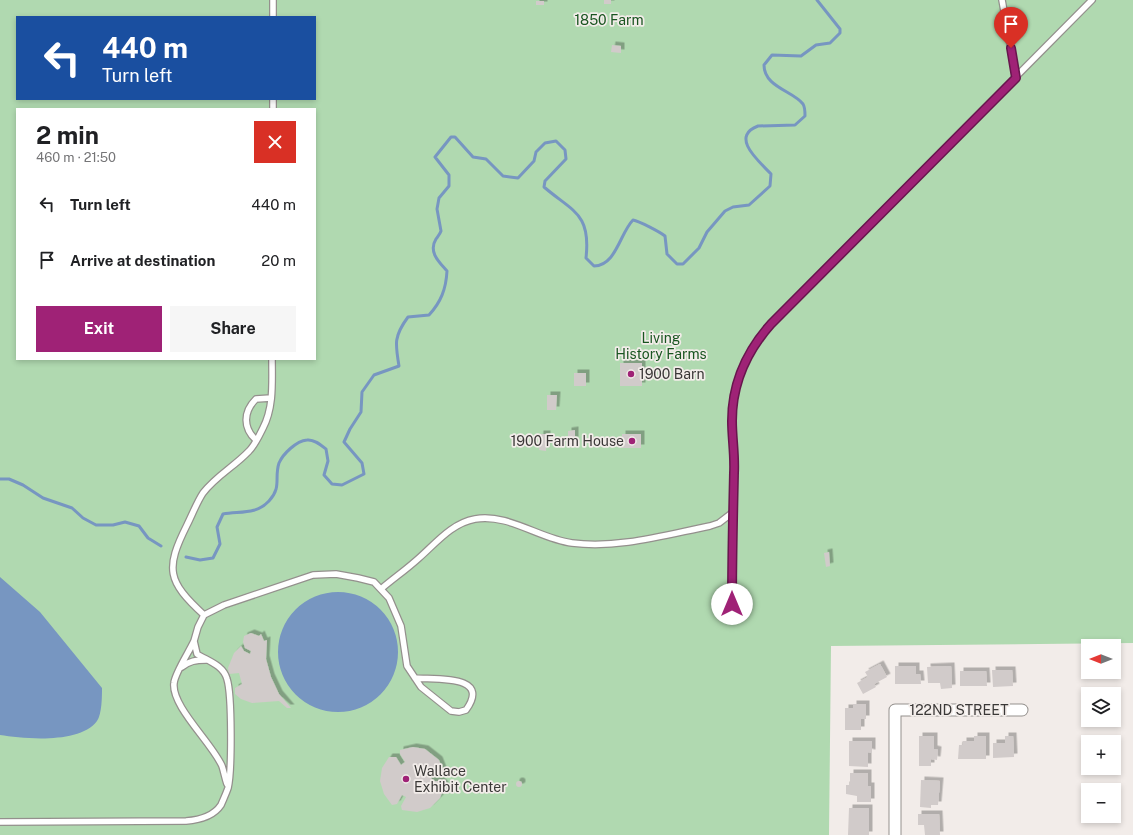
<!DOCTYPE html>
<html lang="en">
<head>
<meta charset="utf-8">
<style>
	:root { --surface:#fff; --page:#f6f6f6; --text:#202124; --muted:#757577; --accent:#9f2276 }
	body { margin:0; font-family:"Public Sans",sans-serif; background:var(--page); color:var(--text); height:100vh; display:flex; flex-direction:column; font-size:15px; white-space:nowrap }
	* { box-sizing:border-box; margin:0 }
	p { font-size:13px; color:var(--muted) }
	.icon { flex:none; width:22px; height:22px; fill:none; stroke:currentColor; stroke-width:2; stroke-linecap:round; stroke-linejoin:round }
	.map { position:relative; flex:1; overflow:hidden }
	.details { position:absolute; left:16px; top:108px; width:300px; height:252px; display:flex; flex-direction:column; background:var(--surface); border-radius:0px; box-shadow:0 2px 6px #0003 }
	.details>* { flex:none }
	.banner { position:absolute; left:16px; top:16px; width:300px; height:84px; border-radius:0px; box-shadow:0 2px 6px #0003; background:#1a4fa0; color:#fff; overflow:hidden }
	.needle { width:26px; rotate:270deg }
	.controls { position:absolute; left:1081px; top:639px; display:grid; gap:8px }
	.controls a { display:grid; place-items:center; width:40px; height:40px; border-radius:0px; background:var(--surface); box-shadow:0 2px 6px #0003; font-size:20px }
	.pin { position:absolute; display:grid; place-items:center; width:34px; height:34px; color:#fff; margin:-41px -17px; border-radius:50% 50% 50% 0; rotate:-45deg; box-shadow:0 0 4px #0007 }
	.pin .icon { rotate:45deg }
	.me { position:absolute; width:44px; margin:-22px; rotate:0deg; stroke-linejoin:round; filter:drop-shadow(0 0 3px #0008) }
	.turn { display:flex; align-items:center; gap:14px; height:84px; padding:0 20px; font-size:18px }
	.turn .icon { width:52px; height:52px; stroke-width:2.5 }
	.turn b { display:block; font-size:28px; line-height:34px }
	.round { display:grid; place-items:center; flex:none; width:42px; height:42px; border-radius:0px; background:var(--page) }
	.overview { display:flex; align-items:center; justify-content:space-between; height:68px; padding:0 20px }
	h1 { font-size:24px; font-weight:700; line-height:30px }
	.primary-button { display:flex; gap:8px; margin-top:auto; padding:8px 20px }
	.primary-button a { flex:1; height:46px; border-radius:0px; background:var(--accent); color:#fff; font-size:16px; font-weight:700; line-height:46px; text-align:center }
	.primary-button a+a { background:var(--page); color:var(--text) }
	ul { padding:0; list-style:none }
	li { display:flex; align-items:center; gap:12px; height:56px; padding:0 20px }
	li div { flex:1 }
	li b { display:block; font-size:15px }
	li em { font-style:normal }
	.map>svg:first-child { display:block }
	.green { fill:#b0d9b0; fill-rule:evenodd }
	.water { fill:#7796c1 }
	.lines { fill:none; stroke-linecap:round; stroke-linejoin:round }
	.stream { stroke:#7796c1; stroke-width:3 }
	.building { fill:#d1cbca; filter:url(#shadow) }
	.service-casing { stroke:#94908d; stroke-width:8 }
	.minor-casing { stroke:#94908d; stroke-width:13 }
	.service { stroke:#fff; stroke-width:5.5 }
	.minor { stroke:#fff; stroke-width:11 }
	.route-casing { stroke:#67164d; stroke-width:10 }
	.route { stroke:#9f2276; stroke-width:7 }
	.poi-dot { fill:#9f2276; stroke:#f2ece9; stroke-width:1.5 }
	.labels { text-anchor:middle; stroke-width:3.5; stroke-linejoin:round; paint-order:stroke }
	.park-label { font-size:14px; fill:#195520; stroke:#f2ece9 }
	.poi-label { font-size:14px; fill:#3a3837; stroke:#f2ece9; text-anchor:start }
	.street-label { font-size:14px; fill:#3a3837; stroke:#f2ece9 }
</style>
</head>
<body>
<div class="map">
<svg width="1133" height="835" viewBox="0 0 1133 835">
	<defs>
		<filter id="shadow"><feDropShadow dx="3.5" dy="-3.5" stdDeviation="0" flood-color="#0004"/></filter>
	</defs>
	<rect width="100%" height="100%" fill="#f2ece9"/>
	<path class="green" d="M0,0H1133V643L831,646L829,835H0ZM17,17H315V99H17ZM17,109H315V359H17Z"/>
	<path class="water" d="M0,577L40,612L102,688C102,696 102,714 97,721C80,744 25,739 0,735Z
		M278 652a60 60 0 1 1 120 0a60 60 0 1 1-120 0Z"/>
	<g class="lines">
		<path class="stream" d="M0,479H9L23,485L43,498L72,508L83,518L96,525H113L125,522L139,526L148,538L161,546
			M186,557L200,560L213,558L220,544L217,527L223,514C240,511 256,515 269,501C282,487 274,478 279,463C283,454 296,441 307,440C314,439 321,445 326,449L328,461L324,475L332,484L342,485L364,474L362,463L344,442L350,429L361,412L362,392L374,375L399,366C395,343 394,336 408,317L429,315C441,302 446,289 447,271C439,262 428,252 436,239C438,236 440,234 441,231L437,209L439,198L449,186V175L435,157L451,137H455L473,157L486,159L503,176L518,178L534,161L536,152L545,143L556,141L565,150L566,159L545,181L544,187C573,212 591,213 586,258L594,266C616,266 620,233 633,220C639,221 660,232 665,236L667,254L677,264H683L699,248L707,232L725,211L733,207L749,205L770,186L771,174C760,162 729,137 758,126L795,125L805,116C805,112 805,107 803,104C793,91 764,87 764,65L772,55L801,56L816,45L830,43L840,33V29L817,0"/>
	</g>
	<path class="building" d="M604,0H611V4H604Z
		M536,1H544V5H536Z
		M612,45L621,46V53L611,52Z
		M620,363H642V386H620Z
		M574,373H586V386H574Z
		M547,395H557L556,410H547Z
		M575,430V440H568V431Z
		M540,434H547L546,451L539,450Z
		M622,434H641V448H622Z
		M829,552L830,566L826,567L824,553Z
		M251,633L259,636L261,634L264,641L267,640L266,659L271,677L279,694L291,708H287L279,701L252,703L241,699L235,694V688L242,684L239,673L229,674L228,668L234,653L241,646L244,651L250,654L251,651L245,648L243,642L244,636Z
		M880,664L887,677L874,684L876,687L863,694L857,683L868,677L865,672Z
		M895,666H916V674H920L921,684H895Z
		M951,666L952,688L941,689L940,683H928L927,667Z
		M992,670H1012L1013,686L993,687Z
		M960,671H986L987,686H960Z
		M853,704H866V719H861V730H845V708H853Z
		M919,736H934V749L938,750L937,760L931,759V766H919Z
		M974,736H986V759H958L959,745H963V741H974Z
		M1005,736H1013L1014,757L993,758V743H1005Z
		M849,741H872V753L868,752V767L849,766Z
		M413,747L425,749L439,760L444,773L440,776H431L432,781H441L445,785L440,798L430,808L417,812L402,810L401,806L406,797L402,795L397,804L392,805L384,794L380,781L382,768L389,757H396L401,765L405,762L400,754V750Z
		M850,773H868V786H871V802H857V796L846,794V785H850Z
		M921,780L940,781L938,805H931V808L920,807Z
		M516 784a3 3 0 1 1 6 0a3 3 0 1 1-6 0Z
		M849,808H869V835H848Z
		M918,814H939L940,835H925L924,825H918Z"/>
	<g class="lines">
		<g class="service-casing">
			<path id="service" d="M273,0V17
				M1002,0L1016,78
				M273,99V109
				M256,440C243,428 243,412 256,399L271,398
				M381,589C394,578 407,569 419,558C436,543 452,523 475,519C508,513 540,539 572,543C618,549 665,535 710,526L719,523L732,513
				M732,604C732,560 733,517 734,473C735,455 732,438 732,421C732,384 747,351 771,324L1092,0
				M204,615C167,581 165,569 187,525C192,515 197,502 203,493C216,476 235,466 249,451C255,445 259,436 263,428C274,407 272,382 272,359
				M194,641C189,652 175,673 174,683C171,706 212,743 222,766C224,772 225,778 227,784
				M182,667C189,661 196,660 206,660
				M0,822L186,821C199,820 213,817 221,805C223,800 226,794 228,788C232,771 232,695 227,679C223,665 208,661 197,654L194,641L198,627L204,615L224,605L313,575L336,574L358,578L374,582L389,598L401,626L407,666L421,687L451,711L459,712L466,710C492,674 434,680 415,678"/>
		</g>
		<g class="minor-casing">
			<path id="minor" d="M895,835V710H1022"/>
		</g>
		<use href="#service" class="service"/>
		<use href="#minor" class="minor"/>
	</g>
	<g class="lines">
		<g class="route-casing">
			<path id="route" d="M732,604C732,560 733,517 734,473C735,455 732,438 732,421C732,384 747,351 771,324L1016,78L1011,48"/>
		</g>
		<use href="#route" class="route"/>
	</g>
	<g class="poi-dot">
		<circle cx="631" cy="374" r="4"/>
		<circle cx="632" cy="441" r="4"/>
		<circle cx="406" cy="779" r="4"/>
	</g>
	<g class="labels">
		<g class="park-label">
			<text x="609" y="25">1850 Farm</text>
			<text x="661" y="343">Living<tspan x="661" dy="16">History Farms</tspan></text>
		</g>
		<g class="poi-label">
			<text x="639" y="379">1900 Barn</text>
			<text x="624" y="446" text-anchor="end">1900 Farm House</text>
			<text x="414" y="776">Wallace<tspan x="414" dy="16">Exhibit Center</tspan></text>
		</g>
		<g class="street-label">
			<text x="959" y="715">122ND STREET</text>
		</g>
	</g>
</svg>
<div class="controls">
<a><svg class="needle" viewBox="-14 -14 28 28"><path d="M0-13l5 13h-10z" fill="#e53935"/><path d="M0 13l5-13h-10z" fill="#757577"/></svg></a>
<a><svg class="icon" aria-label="layers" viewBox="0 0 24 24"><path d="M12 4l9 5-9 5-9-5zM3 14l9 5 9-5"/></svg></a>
<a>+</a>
<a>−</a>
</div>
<div class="pin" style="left:1011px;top:48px;background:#d93025"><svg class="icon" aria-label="arrive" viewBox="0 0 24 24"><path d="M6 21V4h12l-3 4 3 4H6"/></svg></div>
<svg class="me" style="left:732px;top:604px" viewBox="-20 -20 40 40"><circle r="19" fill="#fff"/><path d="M0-13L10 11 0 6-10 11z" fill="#9f2276"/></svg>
<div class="banner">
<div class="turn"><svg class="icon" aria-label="left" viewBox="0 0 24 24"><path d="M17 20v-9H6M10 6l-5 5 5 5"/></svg><div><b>440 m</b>Turn left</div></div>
</div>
<section class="details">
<div class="overview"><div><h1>2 min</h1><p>460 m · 21:50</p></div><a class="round" style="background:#d93025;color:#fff"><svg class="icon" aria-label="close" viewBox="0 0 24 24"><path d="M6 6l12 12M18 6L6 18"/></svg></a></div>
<ul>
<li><svg class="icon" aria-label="left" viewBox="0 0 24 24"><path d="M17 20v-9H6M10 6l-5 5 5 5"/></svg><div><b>Turn left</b></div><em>440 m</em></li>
<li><svg class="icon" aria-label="arrive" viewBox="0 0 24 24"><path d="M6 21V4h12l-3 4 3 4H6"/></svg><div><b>Arrive at destination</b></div><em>20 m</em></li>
</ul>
<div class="primary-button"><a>Exit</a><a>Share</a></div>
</section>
</div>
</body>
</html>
